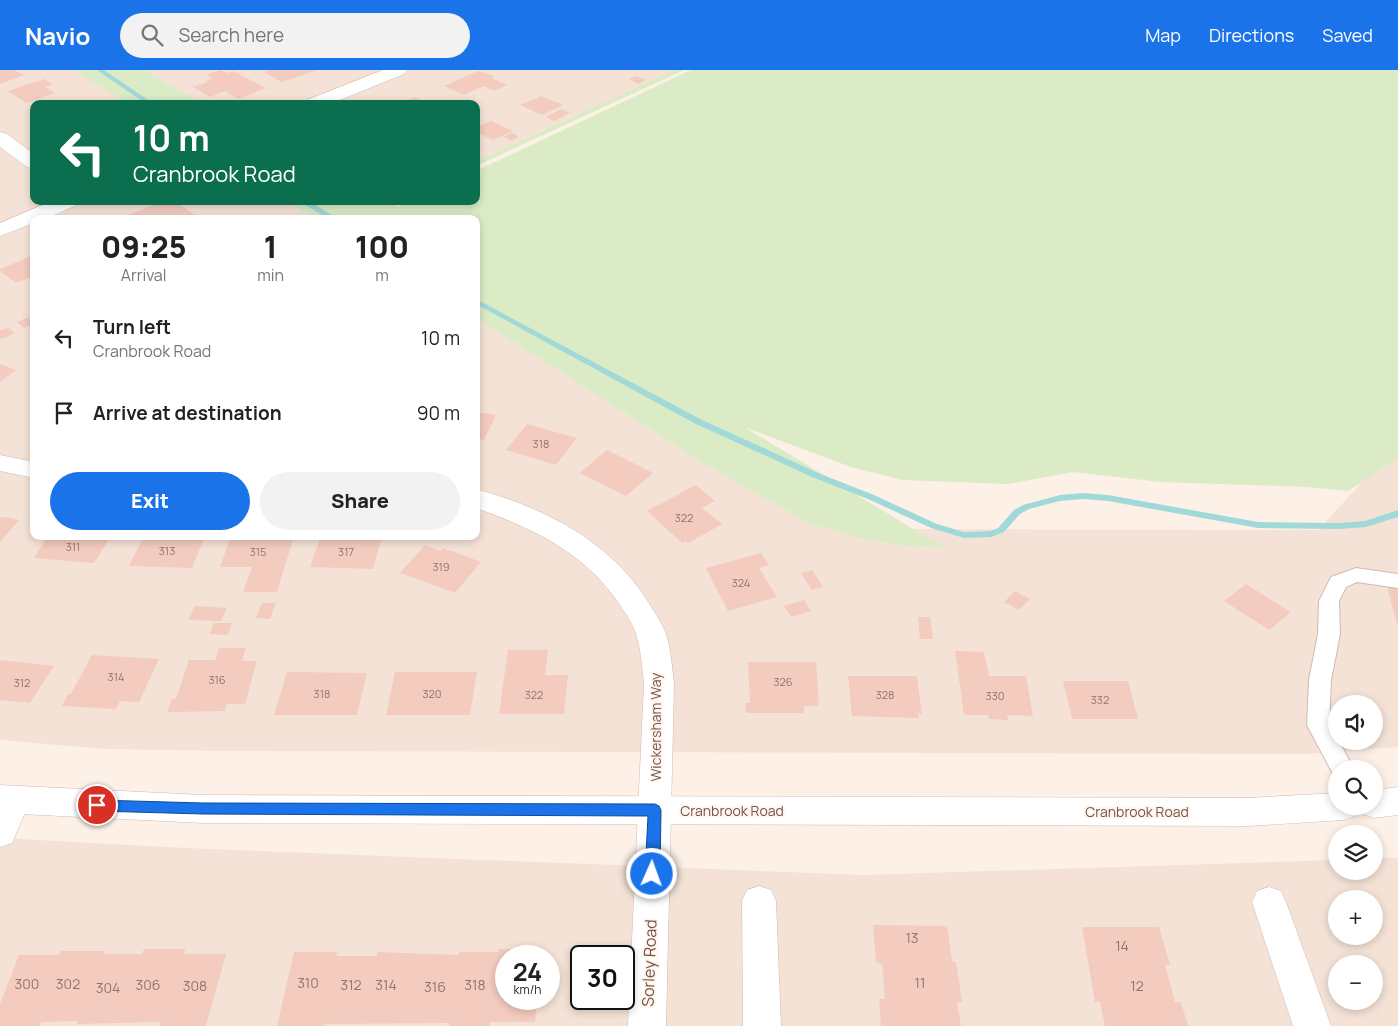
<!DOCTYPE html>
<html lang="en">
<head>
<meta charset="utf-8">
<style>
	:root { --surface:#fff; --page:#f2f2f2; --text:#222; --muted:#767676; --accent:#1a73e8 }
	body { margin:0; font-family:Manrope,sans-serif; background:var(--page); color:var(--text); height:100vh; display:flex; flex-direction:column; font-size:19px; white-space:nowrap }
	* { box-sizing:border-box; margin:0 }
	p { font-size:16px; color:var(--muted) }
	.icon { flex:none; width:28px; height:28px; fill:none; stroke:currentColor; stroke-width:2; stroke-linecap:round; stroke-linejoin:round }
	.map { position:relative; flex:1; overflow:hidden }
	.panel { position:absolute; left:30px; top:145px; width:450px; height:325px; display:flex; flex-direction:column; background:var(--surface); border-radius:10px; box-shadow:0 2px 8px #0003 }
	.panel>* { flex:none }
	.top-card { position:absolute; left:30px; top:30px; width:450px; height:105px; border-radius:10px; box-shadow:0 2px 8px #0003; background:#0b6e4f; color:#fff; overflow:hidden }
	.controls { position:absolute; left:1328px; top:625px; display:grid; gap:10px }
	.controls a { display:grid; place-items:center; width:55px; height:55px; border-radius:50%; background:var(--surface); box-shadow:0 2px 8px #0003; font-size:25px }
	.speed { position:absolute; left:495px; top:875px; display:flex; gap:10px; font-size:25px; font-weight:700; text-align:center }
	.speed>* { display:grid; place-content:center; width:65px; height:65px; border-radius:50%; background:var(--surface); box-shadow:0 2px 8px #0003; line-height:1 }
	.speed small { font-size:12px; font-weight:400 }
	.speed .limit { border:2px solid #111; border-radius:8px; background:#fff; color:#111 }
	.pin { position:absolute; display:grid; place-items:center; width:42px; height:42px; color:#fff; margin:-21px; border:2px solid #fff; border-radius:50%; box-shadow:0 1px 5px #0007 }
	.me { position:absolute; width:55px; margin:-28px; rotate:2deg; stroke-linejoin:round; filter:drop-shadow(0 0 4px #0008) }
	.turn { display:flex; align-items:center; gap:18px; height:105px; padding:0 20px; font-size:22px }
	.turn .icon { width:65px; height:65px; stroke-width:2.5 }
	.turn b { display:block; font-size:35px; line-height:42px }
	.eta { display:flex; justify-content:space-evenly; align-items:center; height:85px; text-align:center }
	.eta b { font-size:30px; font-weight:800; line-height:35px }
	.button { display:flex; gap:10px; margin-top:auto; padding:10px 20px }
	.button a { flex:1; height:58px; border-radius:30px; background:var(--accent); color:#fff; font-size:20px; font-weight:800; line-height:58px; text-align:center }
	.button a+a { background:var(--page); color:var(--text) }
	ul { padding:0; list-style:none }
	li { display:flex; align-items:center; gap:15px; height:75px; padding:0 20px }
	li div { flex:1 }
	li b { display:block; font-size:19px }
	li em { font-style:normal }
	header { display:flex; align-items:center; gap:30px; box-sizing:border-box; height:70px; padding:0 25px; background:var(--accent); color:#fff }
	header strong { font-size:24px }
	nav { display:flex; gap:28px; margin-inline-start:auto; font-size:18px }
	.search { width:350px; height:45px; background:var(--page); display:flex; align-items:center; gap:12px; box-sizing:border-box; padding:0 18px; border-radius:28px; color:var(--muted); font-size:19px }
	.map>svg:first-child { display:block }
	.residential { fill:#f5e2d6; fill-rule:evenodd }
	.green { fill:#daebc5 }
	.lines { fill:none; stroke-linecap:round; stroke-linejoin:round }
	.stream { fill:#a1d9d9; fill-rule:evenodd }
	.building { fill:#f3cbbf }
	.service-casing { stroke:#d1baaf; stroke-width:2 }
	.minor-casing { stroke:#d1baaf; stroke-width:1 }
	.tertiary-casing { stroke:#d1baaf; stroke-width:1 }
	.service { fill:#fff; fill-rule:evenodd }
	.minor { fill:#fff; fill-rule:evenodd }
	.tertiary { fill:#fff; fill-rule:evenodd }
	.route { fill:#1a73e8; stroke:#114b97 }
	.labels { text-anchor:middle; stroke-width:4; stroke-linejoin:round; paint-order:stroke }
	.number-label { font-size:11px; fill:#967268 }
	.street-label { font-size:14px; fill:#77544b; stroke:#fff6ee }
	.near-number-label { font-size:14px; fill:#967268 }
	.near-street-label { font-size:16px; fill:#77544b; stroke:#fff6ee }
</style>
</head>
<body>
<header>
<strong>Navio</strong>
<div class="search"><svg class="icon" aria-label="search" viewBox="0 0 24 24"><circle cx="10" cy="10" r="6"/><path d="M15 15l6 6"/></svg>Search here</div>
<nav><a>Map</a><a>Directions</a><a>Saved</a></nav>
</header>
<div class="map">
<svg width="1398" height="956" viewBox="0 0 1398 956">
	<rect width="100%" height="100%" fill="#fdf1e7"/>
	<path class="residential" d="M0,0H73L127,34H34V131H286L314,149H34V466H476V248L706,395L812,455L866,470L916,477L944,478L913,459L1318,460L1398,373V677L1307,684L218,681L104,679L0,670ZM1336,634H1374V671H1336Z
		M145,0H673L476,92V34H202Z
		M0,768L187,778L863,805L1336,790V801H1374V788H1398V956H0ZM1336,829H1374V866H1336ZM506,886H549V929H506ZM581,886H624V929H581ZM1336,894H1374V931H1336Z"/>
	<path class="green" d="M73,0H145L202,34H127Z
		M673,0H684L476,96V92Z
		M691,0H1398V386L1391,393L1348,421L1307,417L1160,412L1073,402L1008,414L903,410L851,397L744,357L945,478L916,477L866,470L812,455L706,395L476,248V149H314L286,131H388L398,137L411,131H476V101Z"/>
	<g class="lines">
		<path class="stream" d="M97,0H104L154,34H146Z
			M299,131H309L338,149H328Z
			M476,229L700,349L818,403L874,425L937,454L964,462L990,461L998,458L1014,440L1023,435L1060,425L1083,423L1108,425L1258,452L1339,453L1365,451L1398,440V447L1366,457L1339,459L1258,458L1108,431L1083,429L1060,431L1029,439L1020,444L1004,462L991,467L964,468L931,458L868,429L812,407L694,353L476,234Z"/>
	</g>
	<path class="building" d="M0,0H14L24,5L0,14Z
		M219,0L228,3L233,1L266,18L238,29L225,21L210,27L193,17L208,12L206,11L212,8L206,5Z
		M268,0H317L282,12L264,2Z
		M478,1L495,6L491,8L507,15L494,21L484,16L464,25L444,16Z
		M637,6L646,10L638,14L629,9Z
		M44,9L53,14L45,17L55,23L26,33L8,21Z
		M541,26L563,35L542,45L520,35Z
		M415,27L429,34H398Z
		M561,39L570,43L554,51L546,47Z
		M491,51L513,61L493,70L476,62V58Z
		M512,63L519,67L511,71L503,67Z
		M162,131H175L196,146L190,149H134L128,145Z
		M34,185V206L16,213L0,201V199Z
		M32,246L34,247V254L24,258L17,252Z
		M8,258L15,263L2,269L0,268V261Z
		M0,294L16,300L0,312Z
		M476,342L496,345L484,370L476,369Z
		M527,354L577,368L556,395L506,380Z
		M607,380L653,403L626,426L580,403Z
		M696,415L715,431L702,438L722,454L688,473L686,471L682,473L647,441Z
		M0,447L5,448L6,447L19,450L0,472Z
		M48,466H111L94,493L34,488Z
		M144,466H205L192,498L129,496Z
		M231,466H294L277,522H243L252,497H220Z
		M321,466H355L382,467L373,499L310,497Z
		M425,475L441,481L443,478L481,492L455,523L400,503Z
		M761,483L769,495L759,498L777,527L728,541L706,498Z
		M812,500L823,517L812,520L801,503Z
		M1246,514L1291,542L1269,560L1224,531Z
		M1387,516L1398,517V554H1397Z
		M1015,521L1030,529L1019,540L1004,532Z
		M804,530L811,541L791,547L784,536Z
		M262,533H276L270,549L256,548Z
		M195,536L227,538L221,551L188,550Z
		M918,547H930L933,569H920Z
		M214,553H232L228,565L210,564Z
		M219,578H246L242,591H257L245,634H227L225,641L167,642L172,629H176L189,590H215Z
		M508,580H548L545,605H568L564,644H499Z
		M955,581L984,582L989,606H1026L1033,646L1007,645L1008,650L989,649L988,645H964Z
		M92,585L159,589L139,632L120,631L116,639L62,636L68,624H71Z
		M0,590L54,596L30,633L0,630Z
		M748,592H816L819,636H804V643H746L745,633H750Z
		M287,602L367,603L357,645H274Z
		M395,602H477L470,645H386Z
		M848,606H917L922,644L918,643L919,648L852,646Z
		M1063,611H1128L1138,649H1072Z
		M873,855L947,856L952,891L956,892L962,932H957L961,956H881L879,929H885L882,894L876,893Z
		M1082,857H1159L1170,895H1165L1175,932H1181L1188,956H1105L1100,932H1095Z
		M144,879H185L184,884H226L206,956H160L161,952L77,954L78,951L41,952L40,956H0V934L19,885H59L61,881H105L104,884H142Z
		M498,879H541V886H506V929H537L535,952H490V956H449V953L325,954L324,956H277L294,882H337L336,886H377V882L459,885V882H498Z"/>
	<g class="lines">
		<g class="service-casing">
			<path id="service" d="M1356,498L1398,504V518L1357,512L1346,517L1339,531L1340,564L1331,610L1329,655L1336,667V671H1339L1354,699H1336V707L1334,706L1307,655L1309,610L1318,564L1319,531L1331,507Z"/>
		</g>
		<g class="minor-casing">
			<path id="minor" d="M0,62L7,64L34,84V99L27,97L0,77Z
				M0,385L34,392V408L0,401Z
				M476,419C545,438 612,472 650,535C655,544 661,552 665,561C671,578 672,597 674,614L666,956H628L644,614C642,596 641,578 635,561C632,552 625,543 620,535C586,483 532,458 476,438Z
				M14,717L26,721L30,731L12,773L0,777V726L2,721Z
				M759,816L771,820L776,831L781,956H743L742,831L747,820Z
				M1269,817L1281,821L1286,832L1331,956H1293L1252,832L1257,821Z"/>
		</g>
		<g class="tertiary-casing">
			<path id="tertiary" d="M383,0H407L404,4L330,34H304L307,30Z
				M52,131H80L77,135L45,149H34V153L0,166V153Z
				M0,715L203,725L1248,728L1336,723V736H1374V720L1398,717V745L1374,748L1362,744L1360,738L1356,746L1344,750L1248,756L203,753L0,743Z"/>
		</g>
		<use href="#service" class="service"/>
		<use href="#minor" class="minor"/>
		<use href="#tertiary" class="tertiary"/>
	</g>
	<path class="route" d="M97,730L203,733L655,734L659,736L661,740L660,804L658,808L652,810L647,808L645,804L648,746L203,744L97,741L92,739L90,735L92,731Z"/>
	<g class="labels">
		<g class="number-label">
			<text x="541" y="378">318</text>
			<text x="684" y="452">322</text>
			<text x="73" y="481">311</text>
			<text x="167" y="485">313</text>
			<text x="258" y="486">315</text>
			<text x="346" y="486">317</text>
			<text x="441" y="501">319</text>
			<text x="741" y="517">324</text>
			<text x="116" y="611">314</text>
			<text x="217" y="614">316</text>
			<text x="783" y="616">326</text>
			<text x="22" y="617">312</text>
			<text x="322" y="628">318</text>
			<text x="432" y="628">320</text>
			<text x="534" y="629">322</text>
			<text x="885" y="629">328</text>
			<text x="995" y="630">330</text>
			<text x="1100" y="634">332</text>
		</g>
		<g class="street-label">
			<text transform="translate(656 657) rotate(-90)" y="5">Wickersham Way</text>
			<text x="732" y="746">Cranbrook Road</text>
			<text x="1137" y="747">Cranbrook Road</text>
		</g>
		<g class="near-number-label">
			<text x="912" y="873">13</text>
			<text x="1122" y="881">14</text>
			<text x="308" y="918">310</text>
			<text x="920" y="918">11</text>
			<text x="27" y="919">300</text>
			<text x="68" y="919">302</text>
			<text x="148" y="920">306</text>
			<text x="351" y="920">312</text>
			<text x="386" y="920">314</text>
			<text x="475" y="920">318</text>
			<text x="195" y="921">308</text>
			<text x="1137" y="921">12</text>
			<text x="435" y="922">316</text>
			<text x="108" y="923">304</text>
		</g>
		<g class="near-street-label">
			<text transform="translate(649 893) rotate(-88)" y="6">Sorley Road</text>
		</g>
	</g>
</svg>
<div class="controls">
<a><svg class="icon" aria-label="sound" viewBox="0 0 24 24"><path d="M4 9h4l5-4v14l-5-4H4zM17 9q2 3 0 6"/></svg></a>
<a><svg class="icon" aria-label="search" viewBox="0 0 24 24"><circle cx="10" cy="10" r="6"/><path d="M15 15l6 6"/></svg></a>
<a><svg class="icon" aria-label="layers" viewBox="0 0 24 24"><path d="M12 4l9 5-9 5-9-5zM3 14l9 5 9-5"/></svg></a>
<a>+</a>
<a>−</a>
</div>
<div class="speed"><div>24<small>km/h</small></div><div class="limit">30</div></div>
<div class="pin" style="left:97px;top:735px;background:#d93025"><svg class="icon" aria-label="arrive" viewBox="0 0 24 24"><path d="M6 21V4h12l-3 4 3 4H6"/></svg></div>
<svg class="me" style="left:652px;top:804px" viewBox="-20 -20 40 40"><circle r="17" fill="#1a73e8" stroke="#fff" stroke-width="3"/><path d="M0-11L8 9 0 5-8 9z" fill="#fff"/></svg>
<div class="top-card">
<div class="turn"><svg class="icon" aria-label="left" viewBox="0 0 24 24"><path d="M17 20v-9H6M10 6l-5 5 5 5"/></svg><div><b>10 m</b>Cranbrook Road</div></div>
</div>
<section class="panel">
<div class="eta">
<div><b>09:25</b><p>Arrival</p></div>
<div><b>1</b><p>min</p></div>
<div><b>100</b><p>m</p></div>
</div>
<ul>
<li><svg class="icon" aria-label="left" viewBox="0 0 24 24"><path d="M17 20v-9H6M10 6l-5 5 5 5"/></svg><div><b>Turn left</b><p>Cranbrook Road</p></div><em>10 m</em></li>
<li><svg class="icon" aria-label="arrive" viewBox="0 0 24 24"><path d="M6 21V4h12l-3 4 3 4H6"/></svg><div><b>Arrive at destination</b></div><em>90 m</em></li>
</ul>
<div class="button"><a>Exit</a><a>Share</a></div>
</section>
</div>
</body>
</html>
